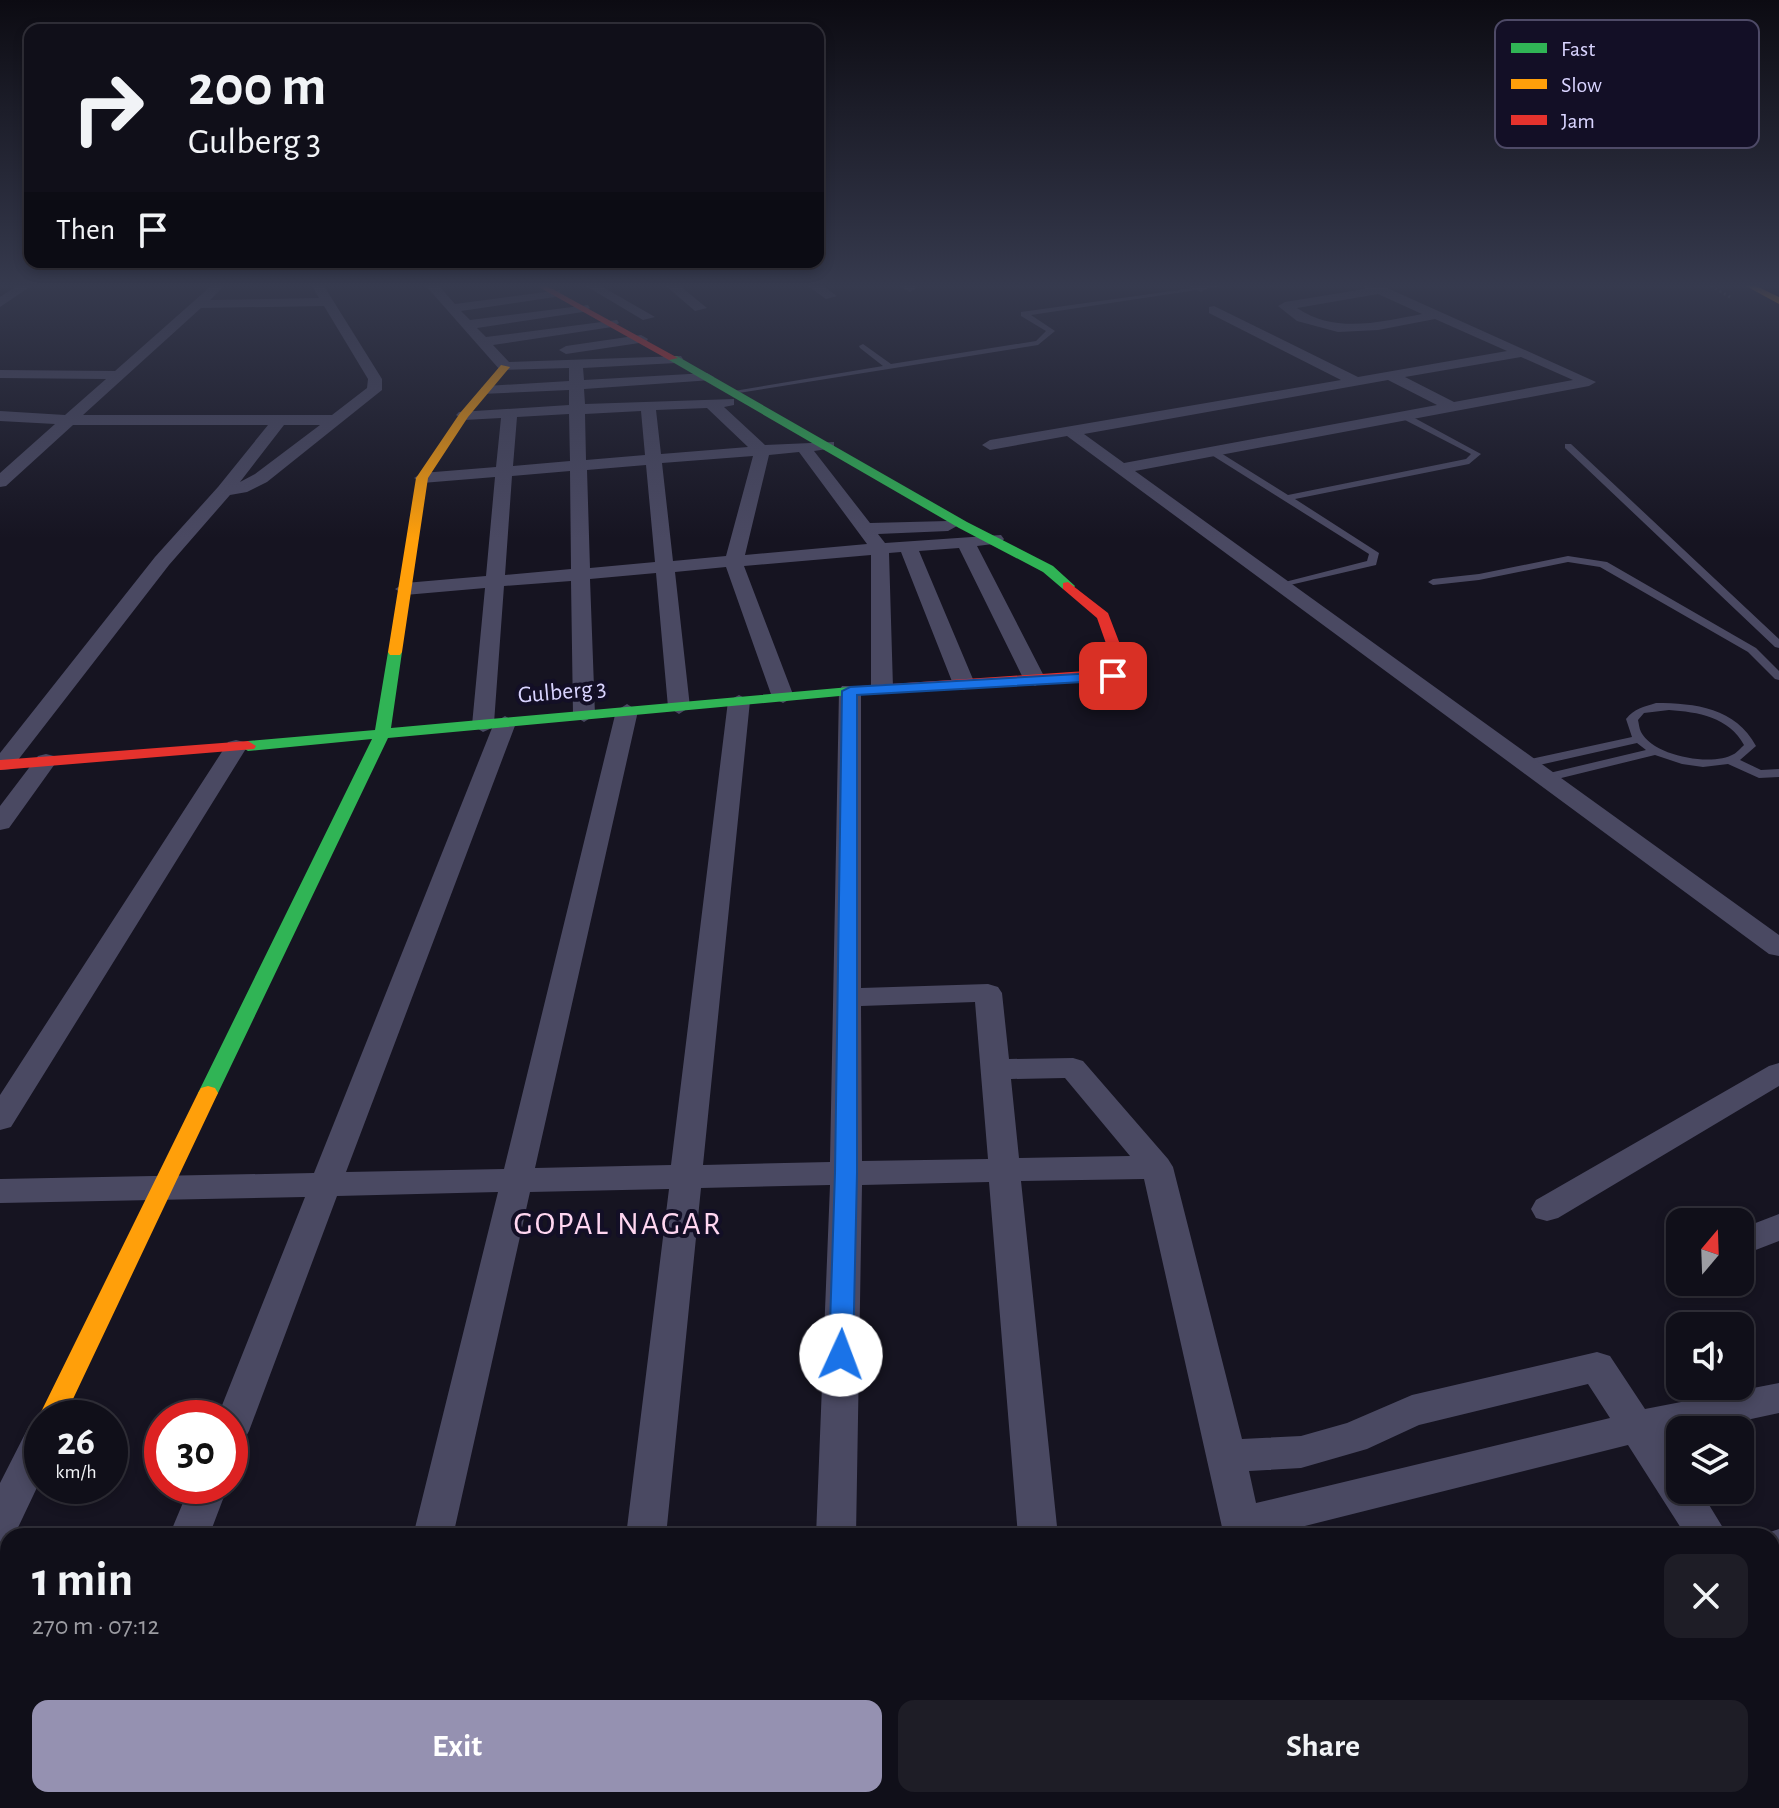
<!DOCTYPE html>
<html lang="en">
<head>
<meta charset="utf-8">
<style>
	:root { --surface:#100f19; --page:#1e1d26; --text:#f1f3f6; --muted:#9c9ca2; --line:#302f38; --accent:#9591b1 }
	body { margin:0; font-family:"Alegreya Sans",sans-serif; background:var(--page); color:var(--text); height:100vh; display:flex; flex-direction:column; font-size:30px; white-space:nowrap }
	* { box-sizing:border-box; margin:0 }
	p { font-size:26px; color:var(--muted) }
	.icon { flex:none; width:44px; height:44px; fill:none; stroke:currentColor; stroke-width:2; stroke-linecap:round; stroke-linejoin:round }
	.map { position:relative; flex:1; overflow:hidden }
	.sheet { position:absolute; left:0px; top:1528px; width:1780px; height:280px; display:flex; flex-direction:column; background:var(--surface); border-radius:24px 24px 0 0; box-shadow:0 4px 12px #0003,0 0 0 2px var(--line) }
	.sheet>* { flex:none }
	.hud { position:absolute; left:24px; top:24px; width:800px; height:244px; border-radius:16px; box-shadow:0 4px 12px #0003,0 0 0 2px var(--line); background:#100f19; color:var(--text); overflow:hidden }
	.needle { width:52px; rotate:19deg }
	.tools { position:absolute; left:1666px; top:1208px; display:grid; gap:16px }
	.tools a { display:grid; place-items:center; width:88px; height:88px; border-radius:16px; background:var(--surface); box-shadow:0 4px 12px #0003,0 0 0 2px var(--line); font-size:40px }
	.speed { position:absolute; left:24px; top:1400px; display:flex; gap:16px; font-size:40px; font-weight:700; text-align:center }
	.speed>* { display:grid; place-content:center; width:104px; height:104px; border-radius:50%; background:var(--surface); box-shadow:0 4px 12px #0003,0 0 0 2px var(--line); line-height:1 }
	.speed small { font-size:20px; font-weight:400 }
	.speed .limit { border:12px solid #d22; background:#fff; color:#111 }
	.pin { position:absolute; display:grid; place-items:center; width:68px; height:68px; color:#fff; margin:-34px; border-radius:16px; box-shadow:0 4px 12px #0006 }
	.me { position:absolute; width:88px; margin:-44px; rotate:2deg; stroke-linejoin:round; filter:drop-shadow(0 0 6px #0008) }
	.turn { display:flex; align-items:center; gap:28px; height:168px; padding:0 32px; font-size:36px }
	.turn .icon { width:104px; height:104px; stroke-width:2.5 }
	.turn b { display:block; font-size:56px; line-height:68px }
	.then { display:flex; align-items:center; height:76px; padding:0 32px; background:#0003; gap:16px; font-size:30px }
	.round { display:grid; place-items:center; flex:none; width:84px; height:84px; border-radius:16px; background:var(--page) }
	.headline { display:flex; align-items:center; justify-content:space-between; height:136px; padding:0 32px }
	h1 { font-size:48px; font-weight:600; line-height:60px }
	.cta { display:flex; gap:16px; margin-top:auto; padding:16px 32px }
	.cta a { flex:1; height:92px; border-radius:16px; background:var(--accent); color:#fff; font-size:32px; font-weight:600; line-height:92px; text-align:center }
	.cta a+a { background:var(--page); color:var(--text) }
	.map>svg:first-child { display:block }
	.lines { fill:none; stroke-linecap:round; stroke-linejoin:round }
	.path { stroke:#44505f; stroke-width:3; stroke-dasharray:2 3; stroke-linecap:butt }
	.lane { fill:#4a4962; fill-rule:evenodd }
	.street { fill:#4a4962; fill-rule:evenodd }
	.fast { fill:#30b455; fill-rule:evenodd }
	.slow { fill:#ff9f0a; fill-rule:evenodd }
	.jam { fill:#e5322d; fill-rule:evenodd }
	.route { fill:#1a73e8; stroke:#114b97; stroke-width:2 }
	.labels { text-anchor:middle; stroke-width:8; stroke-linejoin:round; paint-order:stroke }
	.street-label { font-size:24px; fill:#d9d4ff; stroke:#130f26 }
	.near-neighbourhood-label { font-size:32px; letter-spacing:2px; fill:#ffd6f0; stroke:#130f26 }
	.key { fill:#130f26; stroke:#4e4a67; stroke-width:2 }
	.key-label { font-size:22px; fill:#d9d4ff }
</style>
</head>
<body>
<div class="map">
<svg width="1779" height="1808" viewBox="0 0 1779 1808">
	<rect width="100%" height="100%" fill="#161421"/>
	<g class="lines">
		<path class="path" d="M1711,286L1730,297"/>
		<path class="lane" d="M1208,286H1223L1031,315L1055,331L1038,345L732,394L728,392L883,366L860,348L859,346L863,344L891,364L1036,341L1046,331L1021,316V312Z
			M1403,415H1409L1481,454L1469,464L1295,499L1379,553L1376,565L1277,588V584L1367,561L1369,554L1210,454V450H1216L1288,495L1466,459L1471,454L1403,419Z
			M1565,444H1571L1779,639V648L1775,647L1565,448Z
			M1568,556L1607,562L1756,648L1779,671V680L1775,679L1748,652L1600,567L1568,562L1479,580L1433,585L1428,582L1433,579L1479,574Z
			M1656,703C1695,703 1736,708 1756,746L1740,760L1761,770L1779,769V777L1759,778L1728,764L1703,767L1682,764L1655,755L1545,782L1539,778L1541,775L1646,750L1637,743L1526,768L1520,764L1526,760L1632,737L1626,719C1635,708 1643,707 1656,703ZM1669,710C1698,712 1729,717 1744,745C1742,747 1736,753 1734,754C1712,767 1653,756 1641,732C1639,728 1639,724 1638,720L1644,713Z"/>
		<path class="street" d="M17,286H31L0,307V297Z
			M211,286H224L210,300L319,298L312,286H324L382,379V390L267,482L247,492L230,495L169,565L11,769L0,770V753L155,557L218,487L268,425H73L6,486L0,487V473L55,424L0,421V411L65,415L106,379L0,378V370L115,371ZM324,306L368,379L367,388L332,415H83L201,308ZM284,425H320L255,474L240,482Z
			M426,286H439L455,304L560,290V296L555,297L461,311L470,320L588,305L590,308L583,312L477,328L486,337L617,320L619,323L612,327L493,345L509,362L681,356L683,359L676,363L583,368L584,380L707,373L714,377L712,380L584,389L585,404L734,399V405L724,407L765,445L834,442V448L814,451L870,523L948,521L957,526L948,531L878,534L885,543L1001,535L1004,539L1001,543L977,546L1046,680L1035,686L1024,680L959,548L919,551L975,684L964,690L953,684L901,552L889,553L893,688L882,694L871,688V555L744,566L794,697L783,703L772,697L726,567L675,572L690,707L679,714L668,707L656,573L590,579L595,715L584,722L573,715L571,581L504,586L494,723L505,716L516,723L346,1172L504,1169L616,711L627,704L638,711L535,1168L671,1165L728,701L739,695L750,701L703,1165L830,1162L839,691L842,686H858L861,691V988L988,984L998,987L1002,993L1009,1059L1073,1058L1083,1061L1168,1159L1173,1167L1242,1439L1301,1436L1347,1423L1412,1395L1597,1352L1610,1356L1645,1409L1779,1383V1413L1700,1430H1680V1434L1664,1437L1680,1461V1490H1700L1728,1536H1686L1628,1445L1265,1536H1224L1144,1179L1021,1181L1058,1536H1018L989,1182L862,1185L856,1536H816L830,1185L701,1188L666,1536H626L669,1189L530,1192L453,1536H413L498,1192L337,1196L249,1431L243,1442L230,1447V1418H217L305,1197L0,1203V1179L314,1173L492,728L483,732L472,725L485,588L405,595L395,589L405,583L486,576L495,477L422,483L414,478L422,473L496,467L501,418L464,420L456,415L459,412L569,405V390L481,394V388L486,386L569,381V368L500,370ZM707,408L748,447L661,454L656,410ZM641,411L645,455L586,460L585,414ZM569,414L570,461L513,466L517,417ZM799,452L867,544L745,555L769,455ZM753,456L726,556L673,561L662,463ZM646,465L655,562L590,568L587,470ZM570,471L571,569L505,575L512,476ZM975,1002L988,1159L862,1161L861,1006ZM1065,1078L1130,1156L1019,1158L1011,1079ZM1588,1384L1610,1418L1256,1503L1249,1471L1301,1468L1367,1449L1419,1425Z
			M586,286H601L655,317L643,320Z
			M666,286H680L707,308L695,311Z
			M808,286H823L837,296L826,299Z
			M900,286H915L916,288L910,292Z
			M1189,286H1206L1207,288L1201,292Z
			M1364,286L1385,287L1596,382L1589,386L1135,471L1779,935V956L1769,954L1067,436L990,450L982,445L990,440L1341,380L1209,313V307L1214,306L1358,377L1507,351L1435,319L1378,330L1338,332L1297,321L1278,306L1285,302L1365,289ZM1378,294L1422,314C1380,322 1335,334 1297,308ZM1521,357L1573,380L1454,402L1405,377ZM1388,380L1437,405L1124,463L1084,434Z
			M641,335L648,339L646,342L566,354L559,350L566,346Z
			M236,740L244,742L247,747L11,1127L0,1130V1095L225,747L228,742Z
			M46,754L54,756L57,761L9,828L0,830V806L38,756Z
			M1779,1063V1086L1558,1218L1547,1221L1536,1218L1531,1209L1536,1200L1769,1066Z
			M1779,1214V1241L1740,1256V1229Z
			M42,1421V1477L14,1536L0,1542V1483L29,1426Z
			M190,1486H228L209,1536H169Z
			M1779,1529V1565L1772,1566V1536H1758Z
			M1772,1615L1779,1618V1693L1772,1695Z
			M0,1635H8V1677H0Z
			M67,1800H113L110,1808H64Z
			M338,1800H384L382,1808H336Z
			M584,1800H630L629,1808H583Z
			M803,1800H849L848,1808H802Z
			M1047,1800H1093L1095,1808H1049Z
			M1282,1800H1328L1330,1808H1284Z"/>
		<path class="fast" d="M669,356H677L967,522L1053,566L1075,586L1073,589H1063L1043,572L959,528L669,360Z
			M395,648L402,652L391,728L861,686L868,690L861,694L388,738L218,1093L215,1098H201L198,1093L372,739L248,751L240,746L248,741L375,730L388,652Z"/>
		<path class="slow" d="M1746,286H1756L1779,297V304Z
			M501,365L510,367L468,417L428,478L402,652L400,655H390L388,652L416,478L460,413Z
			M208,1086L215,1088L218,1093L64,1418H42V1426L38,1418L42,1410L198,1093L201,1088Z"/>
		<path class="jam" d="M537,286H547L678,358L669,360Z
			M1068,582L1108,613L1131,673L1129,676L861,694L854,690L861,686L1115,669L1097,618L1063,589V583Z
			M248,741L256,746L254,749L0,770V760Z"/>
	</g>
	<linearGradient id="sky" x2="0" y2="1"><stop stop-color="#0c0b12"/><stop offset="0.53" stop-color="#363a4e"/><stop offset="1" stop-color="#363a4e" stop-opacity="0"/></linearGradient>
	<rect width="1779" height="539" fill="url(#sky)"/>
	<path class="route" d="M1113,672L1120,676L1118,680L857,695V1173L853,1355L850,1362L841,1365L832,1362L829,1355L835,1173L842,691L850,687Z"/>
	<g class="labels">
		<g class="street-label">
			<text transform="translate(562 691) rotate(-5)" y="8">Gulberg 3</text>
		</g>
		<g class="near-neighbourhood-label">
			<text x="618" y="1234">GOPAL NAGAR</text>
		</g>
	</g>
	<rect x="1495" y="20" width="264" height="128" rx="12" class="key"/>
	<rect x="1511" y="43" width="36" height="10" fill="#30b455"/>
	<rect x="1511" y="79" width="36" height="10" fill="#ff9f0a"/>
	<rect x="1511" y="115" width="36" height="10" fill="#e5322d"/>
	<g class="key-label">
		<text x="1561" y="56">Fast</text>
		<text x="1561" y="92">Slow</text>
		<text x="1561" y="128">Jam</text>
	</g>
</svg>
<div class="tools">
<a><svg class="needle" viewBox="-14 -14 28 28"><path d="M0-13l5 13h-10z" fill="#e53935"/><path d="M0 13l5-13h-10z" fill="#9c9ca2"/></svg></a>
<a><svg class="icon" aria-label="sound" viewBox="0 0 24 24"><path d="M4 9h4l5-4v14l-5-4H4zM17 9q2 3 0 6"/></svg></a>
<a><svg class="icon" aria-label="layers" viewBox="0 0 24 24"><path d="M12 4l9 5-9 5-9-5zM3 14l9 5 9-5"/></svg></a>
</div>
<div class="speed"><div>26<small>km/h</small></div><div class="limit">30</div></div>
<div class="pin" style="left:1113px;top:676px;background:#d93025"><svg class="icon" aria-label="arrive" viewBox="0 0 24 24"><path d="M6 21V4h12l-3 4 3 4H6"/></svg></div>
<svg class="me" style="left:841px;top:1355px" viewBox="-20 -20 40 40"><circle r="19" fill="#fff"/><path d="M0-13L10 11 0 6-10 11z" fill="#1a73e8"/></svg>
<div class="hud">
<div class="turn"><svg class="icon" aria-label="right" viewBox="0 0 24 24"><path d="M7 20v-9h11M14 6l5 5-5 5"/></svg><div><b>200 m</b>Gulberg 3</div></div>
<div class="then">Then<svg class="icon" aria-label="arrive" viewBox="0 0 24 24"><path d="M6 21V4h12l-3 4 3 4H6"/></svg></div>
</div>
<section class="sheet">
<div class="headline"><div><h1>1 min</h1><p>270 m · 07:12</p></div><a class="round"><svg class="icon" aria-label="close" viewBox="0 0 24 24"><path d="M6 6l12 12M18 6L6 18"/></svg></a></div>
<div class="cta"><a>Exit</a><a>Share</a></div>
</section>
</div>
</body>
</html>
